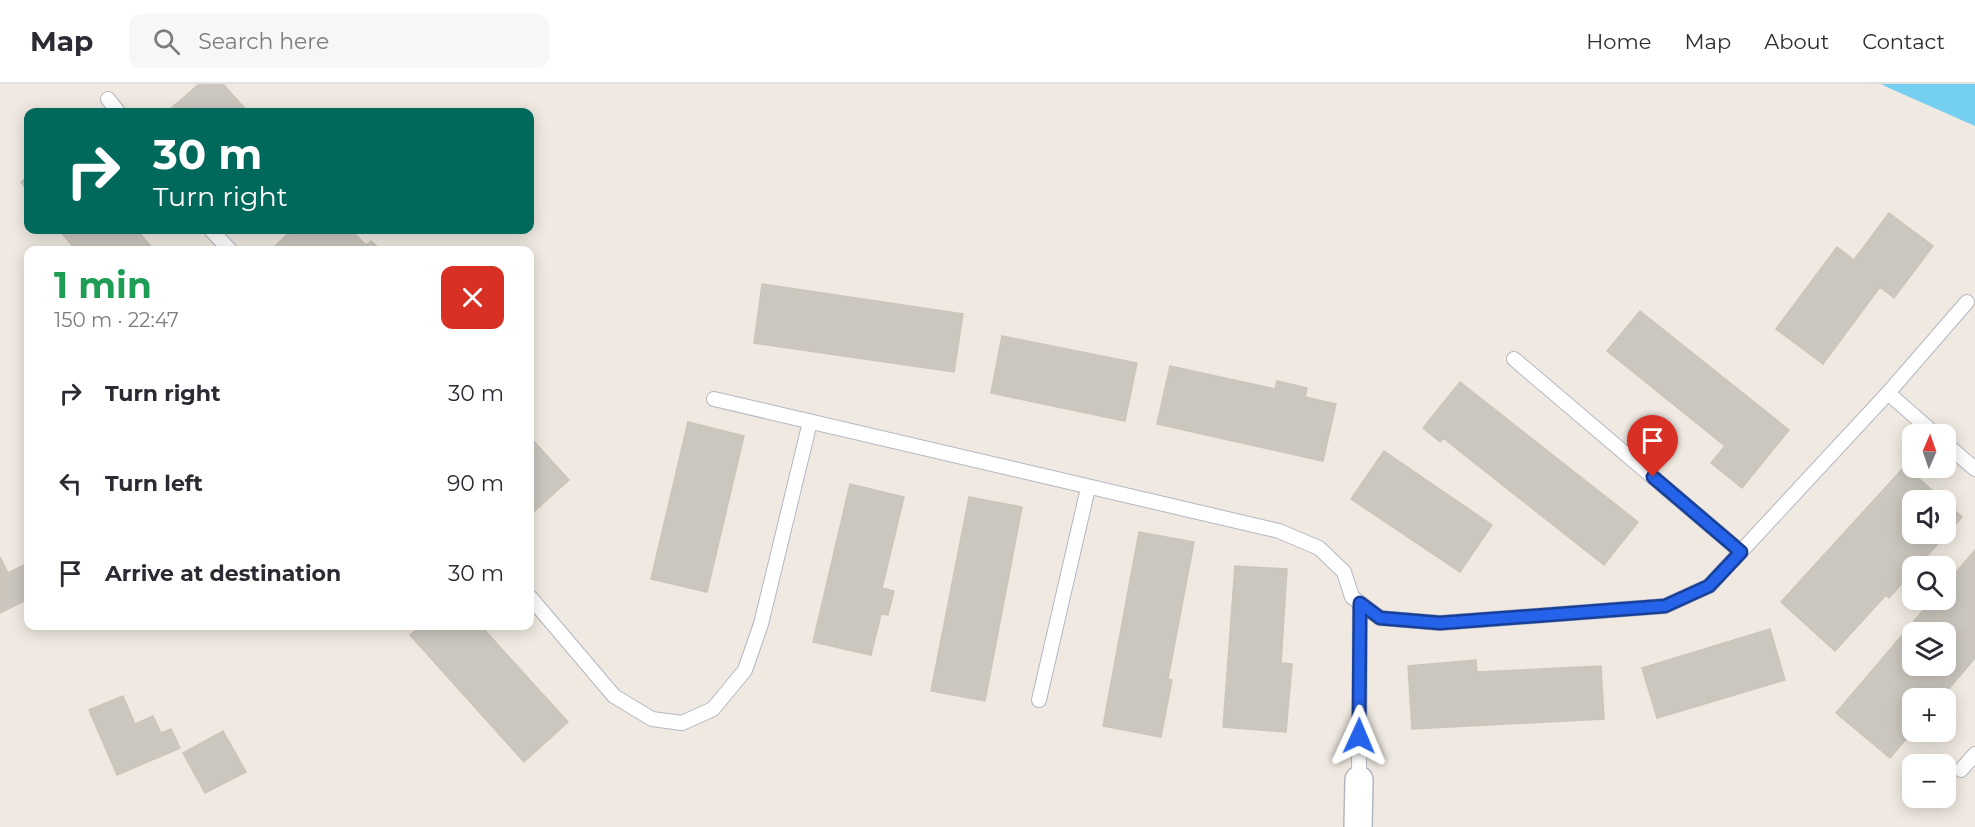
<!DOCTYPE html>
<html lang="en">
<head>
<meta charset="utf-8">
<style>
	:root { --surface:#fff; --page:#f7f7f7; --text:#2b2b33; --muted:#7c7c81; --line:#e1e1e2 }
	body { margin:0; font-family:Montserrat,sans-serif; background:var(--page); color:var(--text); height:100vh; display:flex; flex-direction:column; font-size:22px; white-space:nowrap }
	* { box-sizing:border-box; margin:0 }
	p { font-size:20px; color:var(--muted) }
	.icon { flex:none; width:33px; height:33px; fill:none; stroke:currentColor; stroke-width:2; stroke-linecap:round; stroke-linejoin:round }
	.map { position:relative; flex:1; overflow:hidden }
	.side { position:absolute; left:24px; top:162px; width:510px; height:384px; display:flex; flex-direction:column; background:var(--surface); border-radius:12px; box-shadow:0 3px 15px #0003 }
	.side>* { flex:none }
	.top-card { position:absolute; left:24px; top:24px; width:510px; height:126px; border-radius:12px; box-shadow:0 3px 15px #0003; background:#00695c; color:#fff; overflow:hidden }
	.needle { width:39px; rotate:2deg }
	.buttons { position:absolute; left:1902px; top:340px; display:grid; gap:12px }
	.buttons a { display:grid; place-items:center; width:54px; height:54px; border-radius:12px; background:var(--surface); box-shadow:0 3px 15px #0003; font-size:30px }
	.pin { position:absolute; display:grid; place-items:center; width:51px; height:51px; color:#fff; margin:-62px -26px; border-radius:50% 50% 50% 0; rotate:-45deg; box-shadow:0 0 6px #0007 }
	.pin .icon { rotate:45deg }
	.me { position:absolute; width:66px; margin:-33px; rotate:1deg; stroke-linejoin:round; filter:drop-shadow(0 0 4px #0008) }
	.turn { display:flex; align-items:center; gap:21px; height:126px; padding:0 30px; font-size:27px }
	.turn .icon { width:78px; height:78px; stroke-width:2.5 }
	.turn b { display:block; font-size:42px; line-height:51px }
	.round { display:grid; place-items:center; flex:none; width:63px; height:63px; border-radius:12px; background:var(--page) }
	.summary { display:flex; align-items:center; justify-content:space-between; height:102px; padding:0 30px }
	h1 { font-size:36px; font-weight:700; line-height:45px; color:#1e9e55 }
	ul { padding:0; list-style:none }
	li { display:flex; align-items:center; gap:18px; height:90px; padding:0 30px }
	li div { flex:1 }
	li b { display:block; font-size:22px }
	li em { font-style:normal }
	header { display:flex; align-items:center; gap:36px; box-sizing:border-box; height:84px; padding:0 30px; background:var(--surface); border-bottom:2px solid var(--line) }
	header strong { font-size:28px }
	nav { display:flex; gap:33px; margin-inline-start:auto; font-size:21px }
	.search { width:420px; height:54px; background:var(--page); display:flex; align-items:center; gap:15px; box-sizing:border-box; padding:0 21px; border-radius:12px; color:var(--muted); font-size:22px }
	.map>svg:first-child { display:block }
	.water { fill:#75cff0 }
	.building { fill:#cbc7bf; stroke:#cbc5ba; stroke-width:1.5; fill-rule:evenodd }
	.lines { fill:none; stroke-linecap:round; stroke-linejoin:round }
	.lane-casing { stroke:#b4b7c1; stroke-width:16 }
	.street-casing { stroke:#b4b7c1; stroke-width:30 }
	.lane { stroke:#fff; stroke-width:14 }
	.street { stroke:#fff; stroke-width:27 }
	.route-casing { stroke:#184099; stroke-width:15 }
	.route { stroke:#2563eb; stroke-width:10 }
</style>
</head>
<body>
<header>
<strong>Map</strong>
<div class="search"><svg class="icon" aria-label="search" viewBox="0 0 24 24"><circle cx="10" cy="10" r="6"/><path d="M15 15l6 6"/></svg>Search here</div>
<nav><a>Home</a><a>Map</a><a>About</a><a>Contact</a></nav>
</header>
<div class="map">
<svg width="1975" height="743" viewBox="0 0 1975 743">
	<rect width="100%" height="100%" fill="#efe9e1"/>
	<path class="water" d="M1881,0H1975V42L1889,4Z"/>
	<path class="building" d="M199,0H223L248,28H167Z
		M28,92V107L21,98Z
		M1889,129L1933,162L1894,214L1880,203L1823,280L1776,245L1837,163L1854,176Z
		M59,146H137L154,166H76Z
		M292,146H351L366,161L371,157L381,166H279L275,162Z
		M762,200L963,230L954,288L754,259Z
		M1640,227L1789,346L1742,404L1711,379L1725,362L1607,267Z
		M1002,252L1137,279L1125,337L991,309Z
		M1170,282L1275,305L1277,297L1307,304L1305,313L1336,320L1323,377L1157,340Z
		M1460,298L1638,438L1604,481L1443,354L1440,358L1423,344Z
		M688,338L744,352L707,508L651,495Z
		M530,353L569,396L530,431Z
		M1384,367L1492,441L1460,488L1351,415Z
		M1905,382L1944,417H1912V450H1946V418L1962,433L1917,483H1912V488L1889,514L1886,511L1835,567L1781,518Z
		M850,400L904,413L882,504L894,507L888,531L881,530L871,571L813,558Z
		M969,413L1022,423L985,617L931,607Z
		M1139,448L1194,458L1168,595L1172,596L1161,653L1103,642Z
		M1975,466V574L1940,615H1912V648L1890,674L1836,629L1932,516H1946V500ZM1912,549H1946V582H1912Z
		M0,473L8,489L28,479V515L0,529Z
		M1235,482L1287,485L1281,579L1292,580L1286,648L1223,643Z
		M421,542H481L568,638L524,678L410,551Z
		M1770,545L1785,596L1657,634L1642,584Z
		M1476,576L1477,588L1601,582L1604,635L1412,645L1408,582Z
		M123,612L135,640L153,632L161,649L171,645L180,664L117,691L89,626Z
		M223,647L246,688L205,709L183,669Z"/>
	<g class="lines">
		<g class="lane-casing">
			<path id="lane" d="M108,15L118,28
				M211,146L230,166
				M1514,275L1741,468
				M1888,309L1936,351
				M714,315L1279,447L1319,464L1344,488L1352,513L1380,534L1440,539L1665,522L1709,502L1888,309L1967,218
				M1946,360L1975,385
				M530,513L614,612L652,635L682,639L713,625L745,586L761,540L810,338
				M1039,616L1088,404
				M1961,686L1975,670
				M1359,696L1360,519"/>
		</g>
		<g class="street-casing">
			<path id="street" d="M1358,743L1359,696"/>
		</g>
		<use href="#lane" class="lane"/>
		<use href="#street" class="street"/>
	</g>
	<g class="lines">
		<g class="route-casing">
			<path id="route" d="M1359,652L1360,519L1380,534L1440,539L1665,522L1709,502L1741,468L1653,393"/>
		</g>
		<use href="#route" class="route"/>
	</g>
</svg>
<div class="buttons">
<a><svg class="needle" viewBox="-14 -14 28 28"><path d="M0-13l5 13h-10z" fill="#e53935"/><path d="M0 13l5-13h-10z" fill="#7c7c81"/></svg></a>
<a><svg class="icon" aria-label="sound" viewBox="0 0 24 24"><path d="M4 9h4l5-4v14l-5-4H4zM17 9q2 3 0 6"/></svg></a>
<a><svg class="icon" aria-label="search" viewBox="0 0 24 24"><circle cx="10" cy="10" r="6"/><path d="M15 15l6 6"/></svg></a>
<a><svg class="icon" aria-label="layers" viewBox="0 0 24 24"><path d="M12 4l9 5-9 5-9-5zM3 14l9 5 9-5"/></svg></a>
<a>+</a>
<a>−</a>
</div>
<div class="pin" style="left:1653px;top:393px;background:#d93025"><svg class="icon" aria-label="arrive" viewBox="0 0 24 24"><path d="M6 21V4h12l-3 4 3 4H6"/></svg></div>
<svg class="me" style="left:1359px;top:652px" viewBox="-20 -20 40 40"><path d="M0-17L14 15 0 8-14 15z" fill="#2563eb" stroke="#fff" stroke-width="4"/></svg>
<div class="top-card">
<div class="turn"><svg class="icon" aria-label="right" viewBox="0 0 24 24"><path d="M7 20v-9h11M14 6l5 5-5 5"/></svg><div><b>30 m</b>Turn right</div></div>
</div>
<section class="side">
<div class="summary"><div><h1>1 min</h1><p>150 m · 22:47</p></div><a class="round" style="background:#d93025;color:#fff"><svg class="icon" aria-label="close" viewBox="0 0 24 24"><path d="M6 6l12 12M18 6L6 18"/></svg></a></div>
<ul>
<li><svg class="icon" aria-label="right" viewBox="0 0 24 24"><path d="M7 20v-9h11M14 6l5 5-5 5"/></svg><div><b>Turn right</b></div><em>30 m</em></li>
<li><svg class="icon" aria-label="left" viewBox="0 0 24 24"><path d="M17 20v-9H6M10 6l-5 5 5 5"/></svg><div><b>Turn left</b></div><em>90 m</em></li>
<li><svg class="icon" aria-label="arrive" viewBox="0 0 24 24"><path d="M6 21V4h12l-3 4 3 4H6"/></svg><div><b>Arrive at destination</b></div><em>30 m</em></li>
</ul>
</section>
</div>
</body>
</html>
